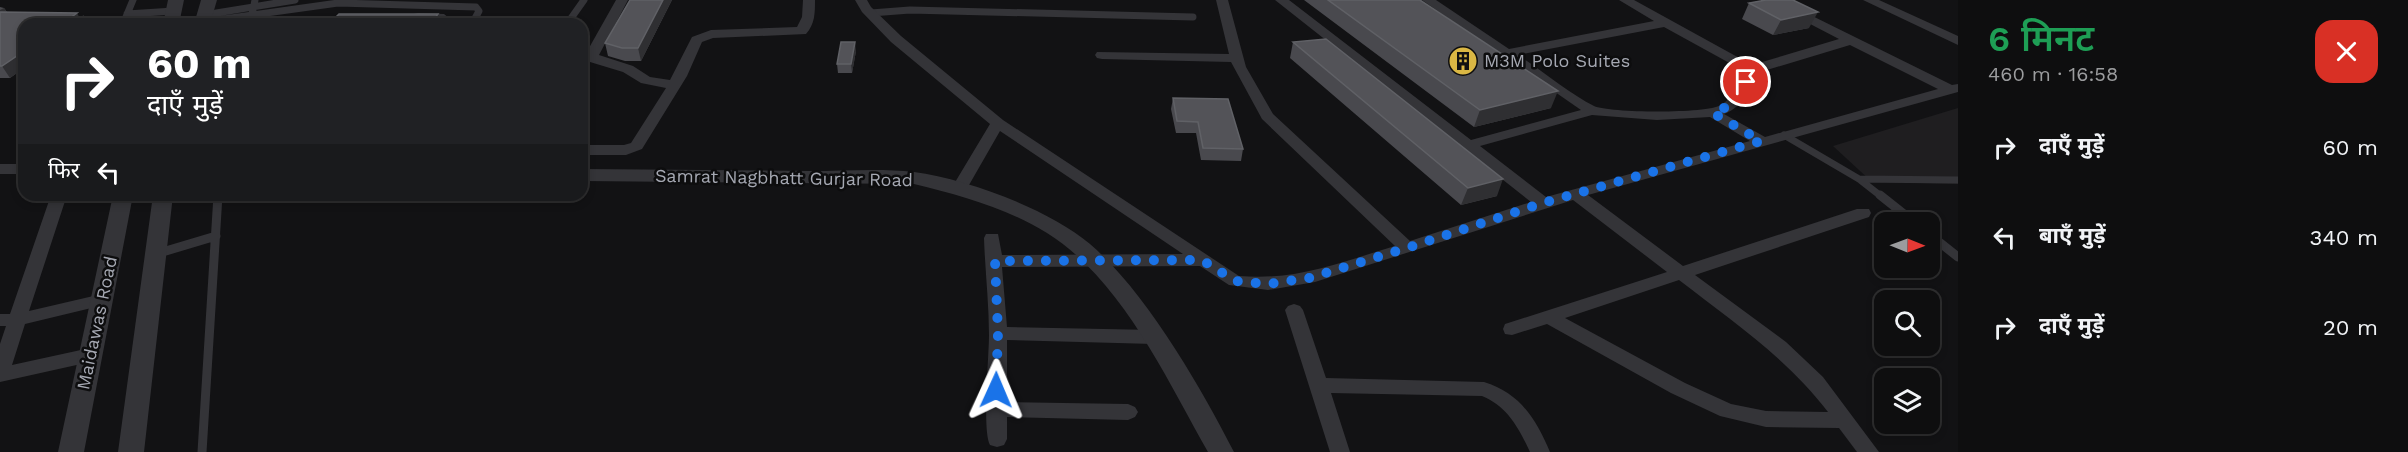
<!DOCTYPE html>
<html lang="hi">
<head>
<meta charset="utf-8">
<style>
	:root { --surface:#0e0e0f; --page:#1c1c1d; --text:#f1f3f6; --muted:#9b9c9e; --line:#2e2e2f }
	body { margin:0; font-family:"Work Sans","Noto Sans Devanagari",sans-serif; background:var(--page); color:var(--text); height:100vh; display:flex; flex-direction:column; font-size:22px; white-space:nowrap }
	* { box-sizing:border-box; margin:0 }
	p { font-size:20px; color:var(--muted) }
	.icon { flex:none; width:33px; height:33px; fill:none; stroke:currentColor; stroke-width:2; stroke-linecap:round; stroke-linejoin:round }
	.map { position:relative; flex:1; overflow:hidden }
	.drawer { display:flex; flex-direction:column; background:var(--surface); width:450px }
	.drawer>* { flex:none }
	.banner { position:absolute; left:18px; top:18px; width:570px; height:183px; border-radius:18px; box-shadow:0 3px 9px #0003,0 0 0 2px var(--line); background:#202124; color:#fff; overflow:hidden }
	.needle { width:39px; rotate:91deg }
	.tools { position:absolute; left:1874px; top:212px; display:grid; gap:12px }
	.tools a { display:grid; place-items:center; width:66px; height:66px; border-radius:12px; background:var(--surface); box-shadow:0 3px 9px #0003,0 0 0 2px var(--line); font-size:30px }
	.pin { position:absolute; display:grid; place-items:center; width:51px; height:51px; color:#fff; margin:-26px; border:3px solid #fff; border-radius:50%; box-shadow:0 2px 6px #0007 }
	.me { position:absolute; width:66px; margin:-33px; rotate:1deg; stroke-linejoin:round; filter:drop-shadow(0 0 4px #0008) }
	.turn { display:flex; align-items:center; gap:21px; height:126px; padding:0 30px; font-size:27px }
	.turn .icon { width:78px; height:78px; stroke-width:2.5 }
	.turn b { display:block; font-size:42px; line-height:51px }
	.then { display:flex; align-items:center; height:57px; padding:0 30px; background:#0003; gap:12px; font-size:22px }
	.round { display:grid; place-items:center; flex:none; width:63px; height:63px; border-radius:18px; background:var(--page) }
	.head { display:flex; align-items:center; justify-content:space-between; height:102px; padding:0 30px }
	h1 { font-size:36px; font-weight:600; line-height:45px; color:#1e9e55 }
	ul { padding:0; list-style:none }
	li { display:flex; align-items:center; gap:18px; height:90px; padding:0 30px }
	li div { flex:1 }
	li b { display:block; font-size:22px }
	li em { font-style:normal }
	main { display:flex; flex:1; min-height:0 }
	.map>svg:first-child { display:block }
	.built { fill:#1f1e20 }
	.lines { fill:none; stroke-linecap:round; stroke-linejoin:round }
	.path { stroke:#3a3b3f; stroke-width:2; stroke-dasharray:2 4; stroke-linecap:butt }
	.service-far1 { stroke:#343438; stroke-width:7 }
	.service { stroke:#343438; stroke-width:9 }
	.minor { fill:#343438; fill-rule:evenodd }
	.tertiary { fill:#343438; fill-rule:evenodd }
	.wall { fill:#49494e }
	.shaded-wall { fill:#2f2f32 }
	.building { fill:#535358; stroke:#606166; stroke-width:1.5 }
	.route { stroke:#1a73e8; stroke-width:10; stroke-dasharray:0 18 }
	.labels { text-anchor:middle; stroke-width:5; stroke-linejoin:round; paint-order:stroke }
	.poi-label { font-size:18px; fill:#a5a8b2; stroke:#0d0d0e; text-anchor:start }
	.street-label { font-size:18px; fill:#a5a8b2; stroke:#0d0d0e }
</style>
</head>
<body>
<main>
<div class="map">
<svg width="1958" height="452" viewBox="0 0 1958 452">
	<rect width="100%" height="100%" fill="#121214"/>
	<path class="built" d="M1958,108V184L1872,182L1833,146Z"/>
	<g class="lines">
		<path class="path" d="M73,24L84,16"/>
		<path class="service-far1" d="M871,13L910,10L1193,17
			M127,14L174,11
			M204,15L295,0
			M202,22L338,3L476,7L479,11L472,24
			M123,24L133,0
			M250,24L255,0
			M567,24L584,0
			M1784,135L1859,179L1882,197
			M1859,179L1958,180"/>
		<path class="service" d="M1880,195L1914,222
			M1929,234L1958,257
			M159,253L216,236
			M202,452L218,195"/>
		<path class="minor" d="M616,0H628L599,55L633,66L650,77L670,80L692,37L711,30L797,27L802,17L803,0H815C815,13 815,24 806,34L713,38L702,42L687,76L642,149L626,155H582V145H624L631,143L666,88L641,83L623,72L590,62L585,55Z
			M855,0H867L871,7L901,36L1003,120L1239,276C1297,281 1341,262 1395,246L1262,119L1231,62L1102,59L1097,58L1095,55L1097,52L1229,54L1216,0H1228L1246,67L1273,114L1410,241L1531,202L1275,0H1289L1471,140L1581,110L1422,0H1436L1509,49L1654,21L1619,0H1634L1752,65L1839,39L1764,0H1780L1952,85L1958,84V92L1588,195L1683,266L1857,209H1869L1871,213L1869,217L1695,275L1786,342L1823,377L1879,452H1857L1839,428L1766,427L1720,416L1671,393L1547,324L1512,335L1505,334L1503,329L1505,324L1667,272L1573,200L1315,282L1268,290L1229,285L1200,266L1002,267L1007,327L1154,330L1161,332L1163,337L1161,342L1154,344L1007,340V402L1128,404L1135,407L1138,412L1135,417L1128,420L1007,417V439L1004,445L997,447L990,445C982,431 989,357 989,335C989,303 985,270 984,238L986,234H998L1002,255L1183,254L1000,131L965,192H953L951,189L990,124L891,42L862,12ZM1664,27L1744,71C1738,85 1734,97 1721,105C1707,114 1609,113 1594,106C1570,94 1541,70 1518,55ZM1850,45L1938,89L1765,137L1724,114C1744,106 1750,90 1757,73ZM1592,115L1657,120L1710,117L1750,141L1546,197L1480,146ZM1679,280C1732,321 1787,358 1828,412L1766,411L1731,404L1685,383L1565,318Z
			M1863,0H1879L1958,36V45Z
			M418,13L444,14L456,24L414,20L412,17L414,14Z
			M0,164H24V174H0Z
			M51,195H67L29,311L102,294L108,296L111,300L108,304L25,324L12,365L90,348L97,350L99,355L97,360L90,362L0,382V344L6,326H0V314H10Z
			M1294,304L1300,306L1303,310L1326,378L1484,382C1520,393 1536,419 1550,452H1530C1519,428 1507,406 1482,396L1331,393L1350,452H1330L1285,310L1288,306Z"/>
		<path class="tertiary" d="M168,0H184L179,24H163Z
			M201,0H217L210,24H194Z
			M582,169C658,170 734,170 810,171C844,171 880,168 914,172C967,179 1049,209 1090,244C1146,292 1200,386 1234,452H1208C1166,378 1121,279 1047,233C1006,208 960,195 914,184L582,181Z
			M113,195H133L84,452H58Z
			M153,195H173L144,452H118Z"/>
	</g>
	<path class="wall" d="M630,0H672L641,61H625L608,56L605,43Z
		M1304,0H1420L1551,108L1474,127Z
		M1749,3L1809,28L1773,35L1742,19Z
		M0,7L4,8L7,12L24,24V68L10,78H0Z
		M1293,42L1497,196L1461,205L1290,58Z
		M856,51L852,73H838L837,64Z
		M1173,98L1243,149L1241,161L1201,160L1196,133H1176L1171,109Z"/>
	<path class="shaded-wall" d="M663,0H672L641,61L638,48Z
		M4,8L12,19L0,16V10Z
		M1818,12L1809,28L1773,35L1781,20Z
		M77,13L83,24H62Z
		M438,14L442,24H430Z
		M855,42L856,51L852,73L851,64Z
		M24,51V68L10,78L2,66Z
		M1558,91L1551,108L1474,127L1480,110Z
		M1503,179L1497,196L1461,205L1468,188Z"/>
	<path class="building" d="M630,0H663L638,48H622L605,43Z
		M1328,0H1420L1558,91L1480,110Z
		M1766,0H1793L1818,12L1781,20L1749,3Z
		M0,12L77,13L62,24H24V51L2,66H0Z
		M339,14H438L430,24H329Z
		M1326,39L1503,179L1468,188L1293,42Z
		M841,42H855L851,64H837Z
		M1173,98L1228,99L1243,149L1203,148L1198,122L1177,121Z"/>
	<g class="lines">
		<path class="route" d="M996,390L998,333L995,261L1202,260L1235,281L1268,284L1309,278L1407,248L1543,203L1761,141L1713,113C1729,107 1739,99 1746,82"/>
	</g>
	<defs>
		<g id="building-disc" transform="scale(1.5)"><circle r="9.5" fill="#dab744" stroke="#0d0d0e"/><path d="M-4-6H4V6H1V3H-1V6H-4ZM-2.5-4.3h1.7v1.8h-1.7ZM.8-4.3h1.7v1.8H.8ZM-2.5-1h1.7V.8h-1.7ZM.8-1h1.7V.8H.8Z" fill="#111"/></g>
	</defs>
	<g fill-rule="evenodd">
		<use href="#building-disc" x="1463" y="61"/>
	</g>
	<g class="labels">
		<g class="poi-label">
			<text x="1484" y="67">M3M Polo Suites</text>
		</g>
		<g class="street-label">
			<text transform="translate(784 178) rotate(1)" y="6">Samrat Nagbhatt Gurjar Road</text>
			<text transform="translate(97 323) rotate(-78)" y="6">Maidawas Road</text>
		</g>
	</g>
</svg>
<div class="tools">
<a><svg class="needle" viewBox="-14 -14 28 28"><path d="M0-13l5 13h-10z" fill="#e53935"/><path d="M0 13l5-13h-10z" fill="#9b9c9e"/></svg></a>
<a><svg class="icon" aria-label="search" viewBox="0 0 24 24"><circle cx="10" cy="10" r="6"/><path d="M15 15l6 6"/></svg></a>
<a><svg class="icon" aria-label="layers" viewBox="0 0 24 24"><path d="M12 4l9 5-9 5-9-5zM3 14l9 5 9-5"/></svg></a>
</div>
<div class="pin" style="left:1746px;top:82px;background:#d93025"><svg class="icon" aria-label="arrive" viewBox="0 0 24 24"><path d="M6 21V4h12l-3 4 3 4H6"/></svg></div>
<svg class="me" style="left:996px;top:390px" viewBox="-20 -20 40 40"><path d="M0-17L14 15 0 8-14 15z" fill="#1a73e8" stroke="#fff" stroke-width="4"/></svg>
<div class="banner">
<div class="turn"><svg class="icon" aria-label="right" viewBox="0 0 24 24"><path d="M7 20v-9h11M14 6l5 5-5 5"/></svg><div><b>60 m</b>दाएँ मुड़ें</div></div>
<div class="then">फिर<svg class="icon" aria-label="left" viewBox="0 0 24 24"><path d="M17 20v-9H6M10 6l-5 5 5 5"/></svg></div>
</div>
</div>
<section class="drawer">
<div class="head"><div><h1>6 मिनट</h1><p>460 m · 16:58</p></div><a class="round" style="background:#d93025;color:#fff"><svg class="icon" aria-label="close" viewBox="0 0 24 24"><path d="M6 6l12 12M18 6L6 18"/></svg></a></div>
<ul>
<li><svg class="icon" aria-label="right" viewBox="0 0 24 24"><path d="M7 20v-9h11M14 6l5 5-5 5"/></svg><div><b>दाएँ मुड़ें</b></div><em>60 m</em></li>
<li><svg class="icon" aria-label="left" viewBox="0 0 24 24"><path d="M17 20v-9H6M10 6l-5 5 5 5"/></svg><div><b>बाएँ मुड़ें</b></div><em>340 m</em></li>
<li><svg class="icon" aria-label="right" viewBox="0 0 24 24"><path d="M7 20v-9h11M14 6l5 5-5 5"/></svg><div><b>दाएँ मुड़ें</b></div><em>20 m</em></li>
</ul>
</section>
</main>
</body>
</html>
